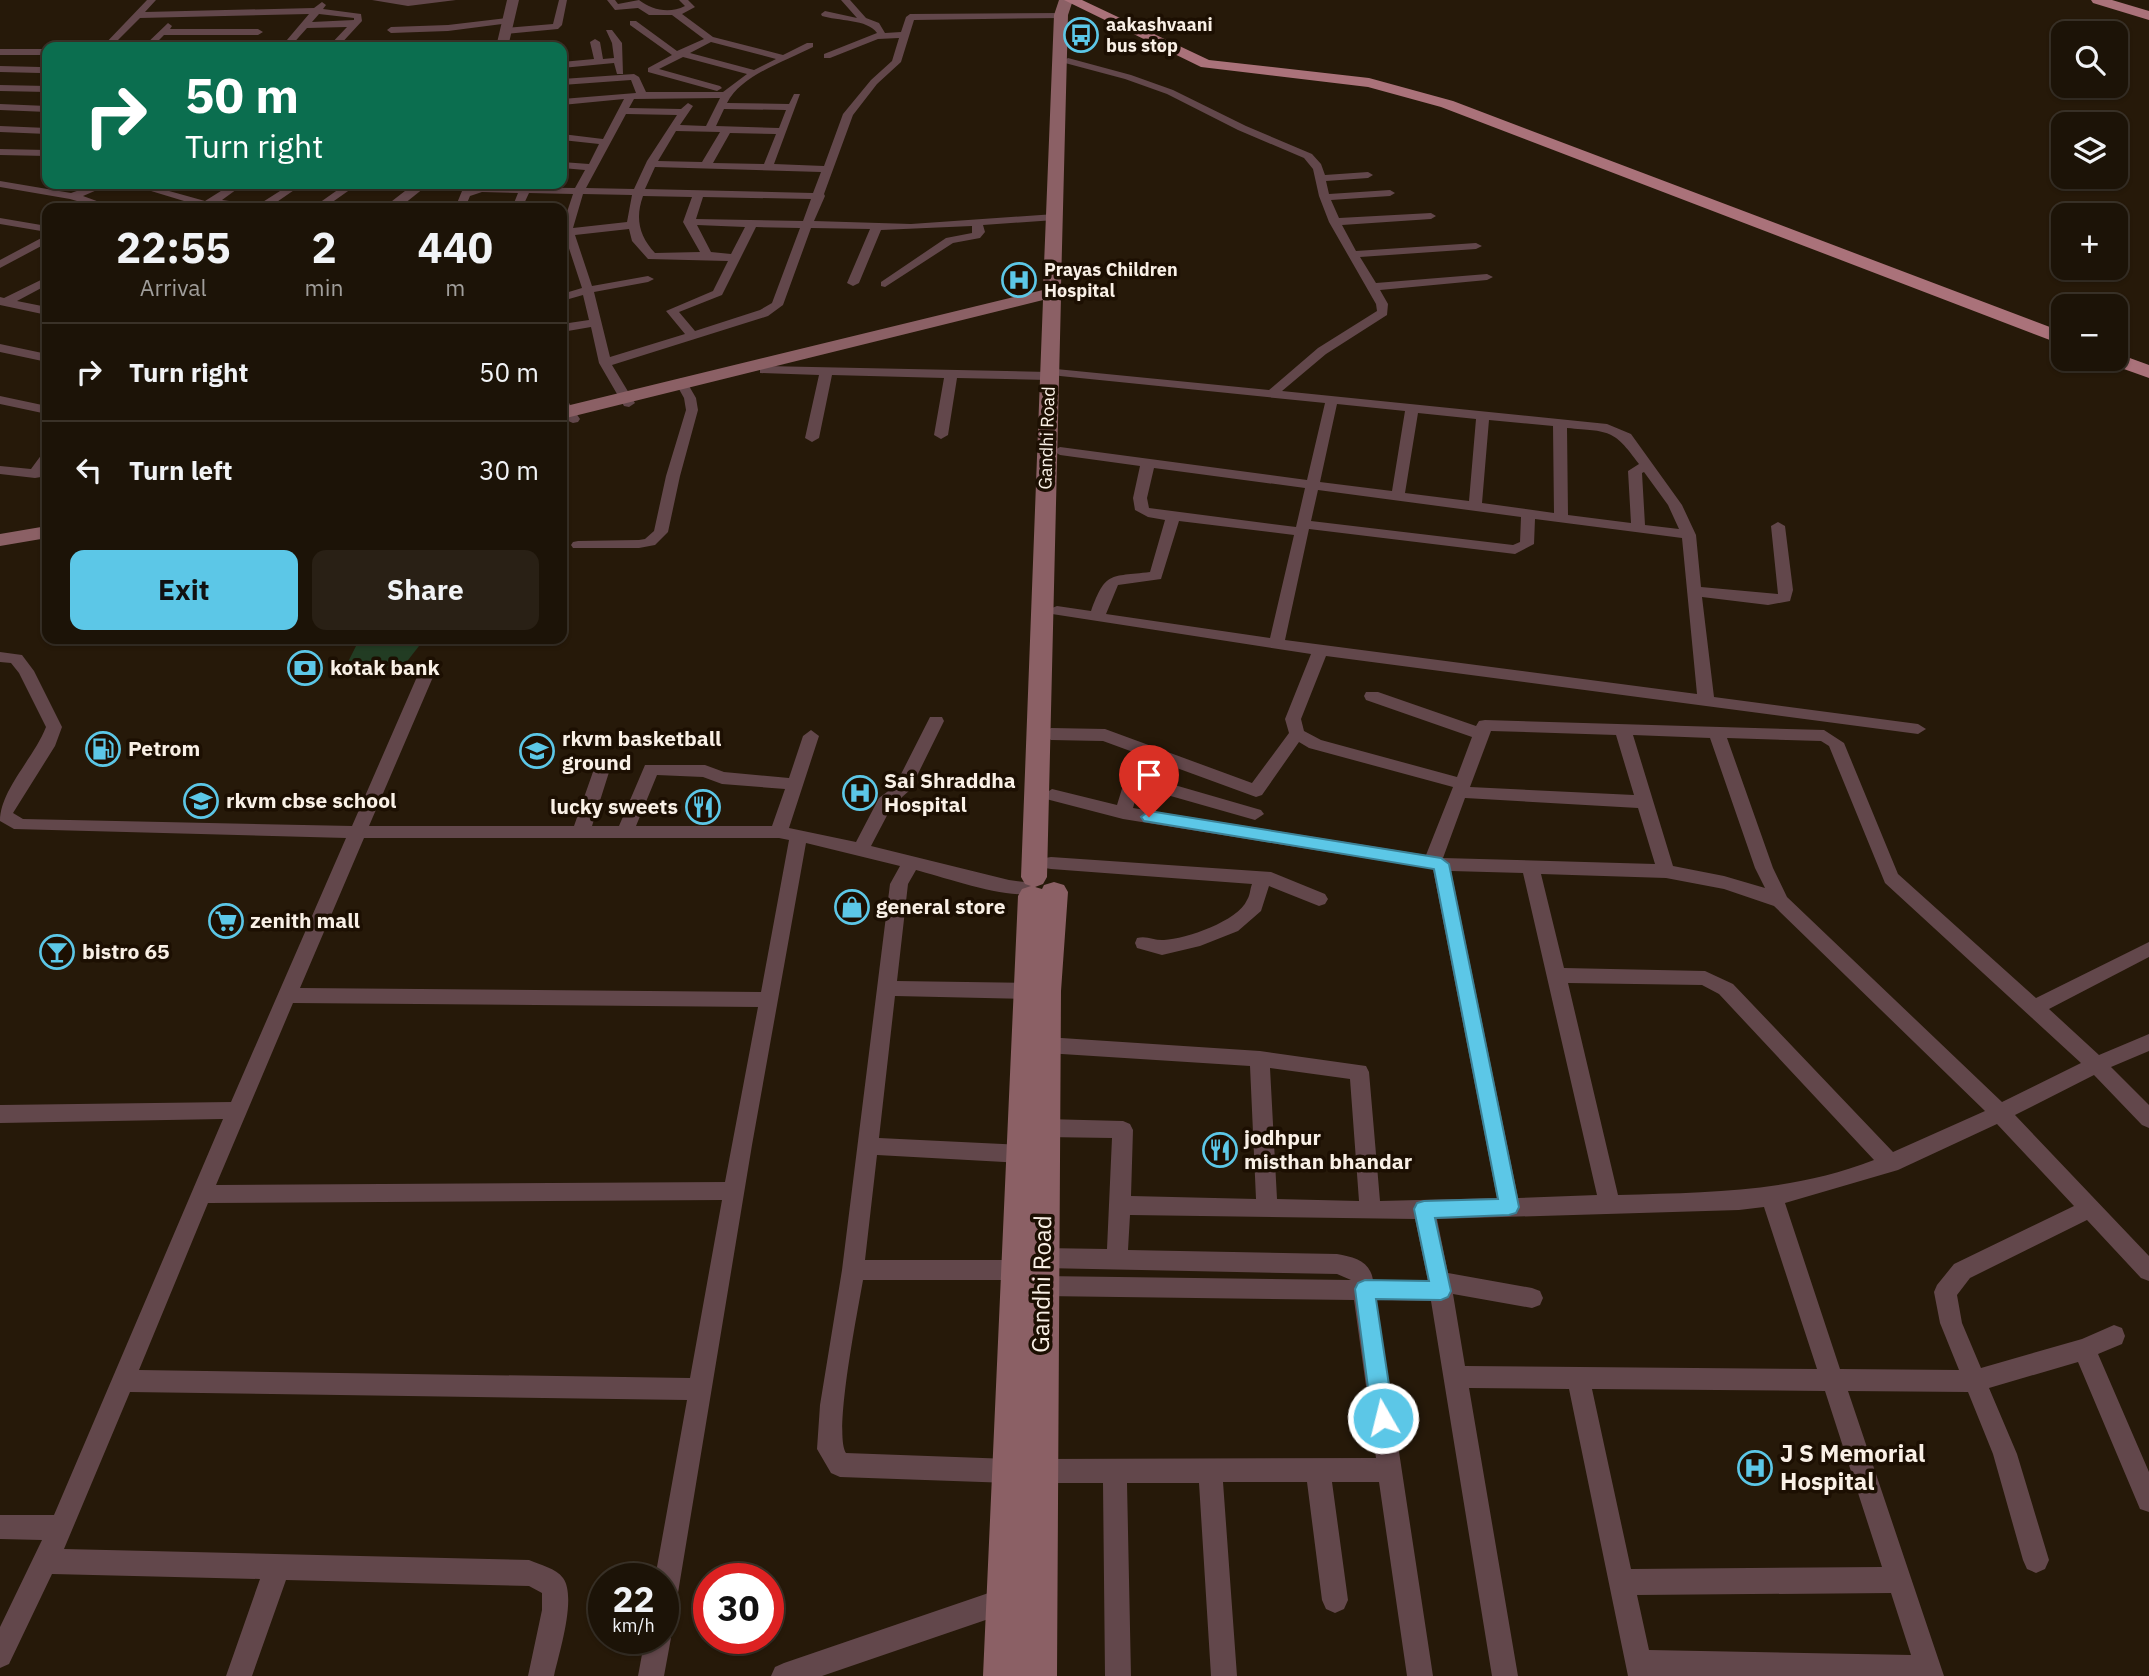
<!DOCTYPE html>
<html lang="en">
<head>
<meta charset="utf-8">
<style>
	:root { --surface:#1c1307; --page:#292015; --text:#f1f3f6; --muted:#a09e9b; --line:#3a3228; --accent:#5cc7e7 }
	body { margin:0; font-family:"IBM Plex Sans",sans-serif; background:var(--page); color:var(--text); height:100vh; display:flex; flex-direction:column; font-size:26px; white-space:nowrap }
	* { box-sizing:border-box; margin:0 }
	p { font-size:23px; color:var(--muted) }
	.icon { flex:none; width:38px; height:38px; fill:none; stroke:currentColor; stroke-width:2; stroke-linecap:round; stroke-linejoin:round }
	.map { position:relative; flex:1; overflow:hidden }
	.details { position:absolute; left:42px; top:203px; width:525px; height:441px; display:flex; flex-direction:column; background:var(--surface); border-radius:14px; box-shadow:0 2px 5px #0004,0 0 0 2px var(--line) }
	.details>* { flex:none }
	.banner { position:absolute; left:42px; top:42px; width:525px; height:147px; border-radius:14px; box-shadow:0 2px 5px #0004,0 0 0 2px var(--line); background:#0b6e4f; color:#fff; overflow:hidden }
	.buttons { position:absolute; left:2051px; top:21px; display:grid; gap:14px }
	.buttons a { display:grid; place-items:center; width:77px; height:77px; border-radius:14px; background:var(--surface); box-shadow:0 2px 5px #0004,0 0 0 2px var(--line); font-size:35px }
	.speed { position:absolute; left:588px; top:1563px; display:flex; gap:14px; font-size:35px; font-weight:700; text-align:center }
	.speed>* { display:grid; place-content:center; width:91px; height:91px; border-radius:50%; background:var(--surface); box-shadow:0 2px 5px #0004,0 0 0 2px var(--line); line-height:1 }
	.speed small { font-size:18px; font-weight:400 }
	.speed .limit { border:10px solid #d22; background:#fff; color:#111 }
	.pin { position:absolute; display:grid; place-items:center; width:60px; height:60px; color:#fff; margin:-72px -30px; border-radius:50% 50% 50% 0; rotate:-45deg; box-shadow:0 0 7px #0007 }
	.pin .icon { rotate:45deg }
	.me { position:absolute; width:77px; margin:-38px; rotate:352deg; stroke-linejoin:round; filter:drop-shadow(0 0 5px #0008) }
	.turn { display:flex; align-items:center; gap:24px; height:147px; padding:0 28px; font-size:32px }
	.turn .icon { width:91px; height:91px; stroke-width:2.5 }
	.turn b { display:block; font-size:49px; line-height:60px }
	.eta { display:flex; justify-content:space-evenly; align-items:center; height:119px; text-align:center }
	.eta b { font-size:42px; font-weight:800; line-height:49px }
	.button { display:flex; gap:14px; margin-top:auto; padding:14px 28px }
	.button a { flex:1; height:80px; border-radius:14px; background:var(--accent); color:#111; font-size:28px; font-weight:800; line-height:80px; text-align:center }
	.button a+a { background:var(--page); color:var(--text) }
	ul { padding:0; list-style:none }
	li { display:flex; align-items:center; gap:21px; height:98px; padding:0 28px; border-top:2px solid var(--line) }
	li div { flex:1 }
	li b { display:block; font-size:26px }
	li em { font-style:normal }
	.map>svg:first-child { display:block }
	.green { fill:#223c23 }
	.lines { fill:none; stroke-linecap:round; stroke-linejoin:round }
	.minor { fill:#62474b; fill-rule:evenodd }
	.tertiary { fill:#62474b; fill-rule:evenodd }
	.secondary { fill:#8b6065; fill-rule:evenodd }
	.primary { fill:#aa727a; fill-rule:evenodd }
	.route { fill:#5cc7e7; stroke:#3c8196; stroke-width:2 }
	.labels { text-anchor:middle; stroke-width:7; stroke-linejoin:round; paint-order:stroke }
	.far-poi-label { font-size:18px; font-weight:bold; fill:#f9f0e6; stroke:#1c0f02; text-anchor:start }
	.far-street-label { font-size:18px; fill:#f9f0e6; stroke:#1c0f02 }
	.poi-label { font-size:21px; font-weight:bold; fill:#f9f0e6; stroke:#1c0f02; text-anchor:start }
	.near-street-label { font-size:24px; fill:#f9f0e6; stroke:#1c0f02 }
	.near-poi-label { font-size:24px; font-weight:bold; fill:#f9f0e6; stroke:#1c0f02; text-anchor:start }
</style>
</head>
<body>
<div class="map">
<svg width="2149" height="1676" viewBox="0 0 2149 1676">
	<rect width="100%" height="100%" fill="#261909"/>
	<path class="green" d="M359,640L419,646L405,664L341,676Z"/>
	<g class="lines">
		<path class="minor" d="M147,0H156L145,12L314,8L322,2L326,5L323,9L361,14L362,21L338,47H328L347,27L307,28L290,47H281L309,14L140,18L111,47H102ZM319,14L354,18V20L312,22Z
			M372,0H456L408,6Z
			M559,0H567L562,25L558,29L505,34L501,31L505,28L553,24Z
			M607,0H615L618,4L639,0C652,10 669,14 685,6L679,0H688L695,7L682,14L713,37L783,55L807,43H813V47C786,61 741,75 727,103L789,104L794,94H800L774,164L824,166L843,114L871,80L892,61L899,38L878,39L830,58H824V54L877,33C868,19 837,21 822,16L821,14L825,11L857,18L841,0H850L866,18L879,23L885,33L901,32L906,17L910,14L1064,13V17L1061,18L914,20L901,62L877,84L853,115L824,194L825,196L814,221L911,224L1055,214L1060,217L1055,220L983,225L985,232L980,238L953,243L885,287L881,286V282L946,238L972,233V226L881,230L859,283L853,286L847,283L870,229L811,228L783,305L768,316L612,365L635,403L629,407L624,406L599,363L591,327L562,332V324L589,320L583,295L562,301V294L582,288L562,227L573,194L529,193L522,208H512L518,193L482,192L470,196L465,208H455L462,191L477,187L575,188L585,170L562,168V162L589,164L599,144L562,140V134L603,139L624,99L562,105V99L636,93L631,80L562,85V79L634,74L639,77L646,92H723L747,74L683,57L659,69L720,86L722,88L717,91L648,72V68L672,55L630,25V21H636L677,51L704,39L672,15H649L638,8L615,10ZM711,42L776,59L754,70L690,53ZM720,98L706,126L680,125L693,106L688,103L681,109L629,108L634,99ZM724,109L786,110L779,128L716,126ZM626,114L677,115L647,161L634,189L586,188ZM676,131L720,132L702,162L658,161ZM730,133L776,134L764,164L713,163ZM655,167L821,172L813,193L645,189ZM583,194L632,195L627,222L573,228ZM643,196L692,197L683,222L700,252L655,253C639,236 635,218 643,196ZM703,197L811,199L803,221L696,219ZM697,225L745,227L731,254L711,252ZM756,227L800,228L772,303L760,310L695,331L679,312L722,295ZM629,229L632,241L648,259L728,261L713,291L666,311L685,334L610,357L594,292L648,282L654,279L648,276L592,286L575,235Z
			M507,18L511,21L510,23L448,31L391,33L387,30L391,27L448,25Z
			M168,23L172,26L170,29H258L263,32L258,35H164L152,47H143Z
			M606,30H612L622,43L623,74H617L614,63L562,68V62L594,59L590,42L595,39L600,42L603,59L614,58L612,43Z
			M382,42L450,44L455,47H379V43Z
			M0,49H47V55H0Z
			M1068,58L1131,75L1173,90L1246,126L1312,154L1321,164L1325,175L1368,172L1373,175L1368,178L1326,181L1329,194L1390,190L1395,193L1390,196L1331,200L1339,218L1431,213L1436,216L1431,219L1342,225L1356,251L1476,243L1482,246L1476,249L1360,257L1376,283L1487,274L1493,277L1487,280L1380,290L1388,304L1387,315L1326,354L1282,391L1607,424L1631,434L1682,505L1696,535L1701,587L1778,594L1771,526L1778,522L1785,526L1793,590L1790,601L1768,605L1702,597L1714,697L1918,724L1926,729L1918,734L1326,656L1301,719L1304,731L1321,740L1457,777L1472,737L1366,700L1364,696L1366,692H1378L1476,726L1479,721L1485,720L1824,730L1844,743L1898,874L2036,998L2149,942V957L2049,1009L2099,1055L2149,1034V1051L2111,1067L2149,1105V1128L2142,1125L2094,1075L2015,1115L2149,1256V1281L2141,1278L2087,1220L1970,1278L1957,1295L1962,1323L1981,1368L2082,1339L2114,1325L2122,1328L2125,1336L2122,1344L2098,1354L2149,1472V1512L2140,1509L2078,1362L1989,1388L2017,1454L2049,1560L2045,1569L2036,1573L2027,1569L2023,1560L1993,1454L1968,1392L1848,1391L1944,1676H1628L1569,1389L1469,1388L1518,1676H1492L1431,1301L1376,1300L1433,1676H1407L1379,1482H1332L1348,1600L1344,1609L1335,1613L1326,1609L1322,1600L1307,1482H1223L1237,1676H1211L1199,1483H1127L1131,1676H1105L1103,1483H1040L1031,1479L1028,1471L1031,1463L1040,1459L1376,1458L1354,1300L1042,1296L1034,1293L1031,1286L1034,1279L1042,1276L1351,1280L1337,1274L1043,1268L1035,1265L1032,1258L1035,1251L1043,1248L1107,1249L1112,1138L1045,1137L1038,1134L1035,1128L1038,1122L1045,1119L1123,1121L1130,1124L1133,1130L1131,1196L1256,1199L1250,1066L1046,1053L1039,1051L1036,1045L1039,1039L1046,1037L1260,1051L1366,1066L1369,1072L1380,1201L1497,1198L1433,869L1123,819L1046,799L1043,795L1052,789L1117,805L1125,779L1133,773L1261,810L1264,814L1255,820L1139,787L1133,808L1426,855L1453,787L1309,748L1299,742L1262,795L1256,797L1103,741L1051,740L1043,734L1051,728L1105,729L1252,783L1289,733L1285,719L1311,654L1052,614L1049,611L1052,608L1057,606L1091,611C1106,571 1109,577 1150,572L1165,520L1148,517L1135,510L1133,498L1140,466L1060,455L1053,451L1060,447L1307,480L1325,403L1060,376L1056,375V369L1269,390L1318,348L1377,311L1376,304L1329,222L1319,196L1313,169L1304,158L1238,130L1167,94L1125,79L1065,63L1063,61ZM1337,404L1405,411L1392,491L1320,482ZM1418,413L1476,419L1469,501L1405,493ZM1489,420L1553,426L1554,513L1482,503ZM1567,428C1609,432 1613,428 1639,464L1628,471L1631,523L1568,515ZM1154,468L1305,488L1296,527L1149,508L1147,498ZM1644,472L1668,505L1679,529L1645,525L1642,473ZM1318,490L1521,517L1520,542L1513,545L1311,521ZM1535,519L1682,538L1697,694L1285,640L1309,529L1515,554L1534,544ZM1179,521L1294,535L1270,638L1106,614L1118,585L1161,579ZM1491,731L1616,735L1634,795L1470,787ZM1633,735L1710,738L1755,868L1765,888L1724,876L1673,866ZM1727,738L1821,741L1829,746L1885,883L2081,1063L2002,1102L1787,897L1773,868ZM1465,798L1638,808L1655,864L1443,858ZM1451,871L1523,873L1597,1195L1518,1198ZM1541,874L1666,878L1724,889L1774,906L1985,1111L1893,1152L1733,984L1705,971L1564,968ZM1568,983L1702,985L1719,994L1874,1160C1788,1193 1709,1192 1618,1195ZM1270,1068L1350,1079L1359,1201L1277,1199ZM1997,1124L2074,1206L1954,1264L1937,1285L1934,1292L1940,1323L1959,1370L1840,1369L1785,1203L1898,1170ZM1764,1207L1817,1369L1465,1366L1453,1294L1532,1308L1540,1305L1543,1298L1540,1291L1532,1288L1448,1273L1437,1219L1739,1210ZM1130,1215L1415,1219L1428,1281L1373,1280C1370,1261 1354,1257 1337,1254L1128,1250ZM1592,1389L1825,1391L1882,1567L1631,1569ZM1891,1593L1911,1655L1649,1650L1637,1595Z
			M0,66L40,67L45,70L40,73L0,72Z
			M0,85L47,86V92L0,91Z
			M0,104L47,106V112L0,110Z
			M0,126L47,128V134L0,132Z
			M0,149L47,150V156L0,155Z
			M0,181L71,193L97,184H111L83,196L116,208H101L70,199L0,187Z
			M128,184H144L205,201L232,184H244L222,200L258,205L291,184H303L268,208L214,205L207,208Z
			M346,184H358L324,208H312Z
			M0,218L47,226V232L0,224Z
			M47,235V243L0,268V260Z
			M47,277V285L17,301L47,307V315L0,305V297L4,298Z
			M0,344L47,354V362L0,352Z
			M764,366L1048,372L1054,376L1048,380L957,378L948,435L941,439L934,435L944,378L832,375L819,438L812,442L805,438L819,375L760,373V367Z
			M681,378L685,379L696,398L698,410L680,476L668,532L655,545L639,548H573L571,545L573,542L578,541L639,540L645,539L654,531L666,476L686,410L684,398L675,382Z
			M0,396L47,406V414L0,404Z
			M562,399L567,400L580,419L578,422L573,423C562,420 561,409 562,399Z
			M47,453V476L35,478L0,474V466L31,469L42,454Z
			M0,652L22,655L34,671L62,727L55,746L13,813L23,819L352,826L423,663L431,658L439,663L369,826H574L594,769L602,763L610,769L592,826H619L645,765H705L724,772L789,778L803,736L811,730L819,736L789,828L856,842L879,798L895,786L930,717H942L944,721L910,790L892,806L871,846L1009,880L1033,883L1036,888L1033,893C1009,900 943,877 916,870L908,884L897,981L1028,983L1035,986L1038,991L1035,996L1028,999L895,996L879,1138L1022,1145L1029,1148L1032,1154L1029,1160L1022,1163L877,1155L865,1260H1018L1026,1263L1029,1270L1026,1277L1018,1280H863C858,1310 833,1434 846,1453L1010,1459L1019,1463L1022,1471L1019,1479L1010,1483L840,1477L831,1473L817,1449L820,1405L842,1270L890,884L900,866L806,843L752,1145L676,1605L672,1614L663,1618V1578H655L687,1400L130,1392L64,1549L529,1560C540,1565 556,1568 563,1578C577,1597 559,1653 554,1676H528L542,1610V1593L529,1586L286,1580L252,1676H226L260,1579L52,1574L9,1664L0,1668V1627L42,1540L0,1539V1515H54L223,1119L0,1123V1105L231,1102L346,838L14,829L0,821C0,790 34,758 46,727L19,673L11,663L0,662ZM657,775L703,777L722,784L785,789L772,826H636ZM364,838H779L789,840L761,992L300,988ZM293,1003L758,1007L725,1182L216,1185ZM722,1200L690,1378L139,1370L208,1203Z
			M1051,857L1271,872L1325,894L1328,899L1325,904L1319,906L1269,886L1261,911L1238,931L1200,946L1162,955L1137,948L1135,943L1137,938C1147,935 1155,941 1164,940C1186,939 1238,921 1247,900C1250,896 1250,889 1252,884L1051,869L1045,868L1042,863L1045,858Z
			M1009,1586L1018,1590L1022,1599L1018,1608L1009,1612L822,1676H771L775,1667L784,1663Z
			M663,1627L667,1629L671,1638L664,1676H638L645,1638H663Z"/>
		<path class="tertiary" d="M507,0H519L508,47H496Z
			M414,184H429L399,208H383Z"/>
		<path class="secondary" d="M1059,0H1073L1068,15L1061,286L1070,287L1073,291L1070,295L1061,297L1047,877L1043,884L1035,887L1042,889L1044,885L1054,882L1064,885L1068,892L1061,991L1057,1676H983L1018,896L1022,889L1031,886L1025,884L1021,877L1043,300L562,419V407L1043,290L1054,15Z
			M47,526V538L0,546V534Z"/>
		<path class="primary" d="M1064,0H1082L1209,60L1369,78L1453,101L2063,332V345L1441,107L1368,87L1201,67Z
			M2091,0H2112L2149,11V20L2093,3Z
			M2116,353L2149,365V378L2107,363L2104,359H2116Z"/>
	</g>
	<path class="route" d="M1149,811L1441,858L1449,864L1519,1207L1516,1213L1509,1215L1435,1218L1451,1291L1448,1297L1441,1300L1376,1299L1394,1418L1391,1426L1383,1429L1376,1426L1372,1418L1355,1289L1358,1283L1365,1280L1429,1281L1414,1209L1417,1203L1424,1201L1498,1199L1434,869L1144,821L1141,817Z"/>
	<defs>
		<g id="bus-ring" transform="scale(1.75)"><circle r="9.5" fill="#1c0f02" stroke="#5cc7e7" stroke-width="1.5"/><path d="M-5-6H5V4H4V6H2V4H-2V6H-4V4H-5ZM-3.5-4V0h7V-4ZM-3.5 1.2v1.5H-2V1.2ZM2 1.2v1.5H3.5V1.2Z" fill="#5cc7e7"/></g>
		<g id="hospital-ring" transform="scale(1.75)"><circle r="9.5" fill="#1c0f02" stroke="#5cc7e7" stroke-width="1.5"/><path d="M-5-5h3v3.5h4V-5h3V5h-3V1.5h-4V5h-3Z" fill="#5cc7e7"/></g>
		<g id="bank-ring" transform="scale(1.75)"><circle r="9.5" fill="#1c0f02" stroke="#5cc7e7" stroke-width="1.5"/><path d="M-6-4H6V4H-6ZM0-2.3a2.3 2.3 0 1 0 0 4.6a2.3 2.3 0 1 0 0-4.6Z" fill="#5cc7e7"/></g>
		<g id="fuel-ring" transform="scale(1.75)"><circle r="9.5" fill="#1c0f02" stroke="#5cc7e7" stroke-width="1.5"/><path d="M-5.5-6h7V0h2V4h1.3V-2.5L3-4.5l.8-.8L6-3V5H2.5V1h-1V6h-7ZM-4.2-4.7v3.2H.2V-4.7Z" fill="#5cc7e7"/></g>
		<g id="school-ring" transform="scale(1.75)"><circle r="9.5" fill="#1c0f02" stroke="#5cc7e7" stroke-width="1.5"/><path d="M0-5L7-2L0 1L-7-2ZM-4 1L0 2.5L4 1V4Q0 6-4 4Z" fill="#5cc7e7"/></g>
		<g id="restaurant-ring" transform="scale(1.75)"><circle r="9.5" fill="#1c0f02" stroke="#5cc7e7" stroke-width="1.5"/><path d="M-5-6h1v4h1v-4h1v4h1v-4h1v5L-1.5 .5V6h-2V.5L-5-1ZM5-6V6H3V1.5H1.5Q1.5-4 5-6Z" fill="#5cc7e7"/></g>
		<g id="shop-ring" transform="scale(1.75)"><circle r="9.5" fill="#1c0f02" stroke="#5cc7e7" stroke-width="1.5"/><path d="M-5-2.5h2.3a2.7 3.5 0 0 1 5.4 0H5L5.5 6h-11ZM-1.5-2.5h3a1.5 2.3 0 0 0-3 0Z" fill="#5cc7e7"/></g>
		<g id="supermarket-ring" transform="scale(1.75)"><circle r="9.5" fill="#1c0f02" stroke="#5cc7e7" stroke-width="1.5"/><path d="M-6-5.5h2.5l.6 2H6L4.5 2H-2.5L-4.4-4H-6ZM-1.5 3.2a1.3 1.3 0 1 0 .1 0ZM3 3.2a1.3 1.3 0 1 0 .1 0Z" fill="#5cc7e7"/></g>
		<g id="bar-ring" transform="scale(1.75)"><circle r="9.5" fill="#1c0f02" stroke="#5cc7e7" stroke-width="1.5"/><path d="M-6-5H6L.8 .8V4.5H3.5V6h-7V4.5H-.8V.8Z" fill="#5cc7e7"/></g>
	</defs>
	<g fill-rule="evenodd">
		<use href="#bus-ring" x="1081" y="35"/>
		<use href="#hospital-ring" x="1019" y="280"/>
		<use href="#bank-ring" x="305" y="668"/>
		<use href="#fuel-ring" x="103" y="749"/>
		<use href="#school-ring" x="537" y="751"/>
		<use href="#hospital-ring" x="860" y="793"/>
		<use href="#school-ring" x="201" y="801"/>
		<use href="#restaurant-ring" x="703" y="807"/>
		<use href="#shop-ring" x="852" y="907"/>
		<use href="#supermarket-ring" x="226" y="921"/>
		<use href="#bar-ring" x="57" y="952"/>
		<use href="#restaurant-ring" x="1220" y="1150"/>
		<use href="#hospital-ring" x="1755" y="1468"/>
	</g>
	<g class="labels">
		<g class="far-poi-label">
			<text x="1106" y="31">aakashvaani<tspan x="1106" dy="21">bus stop</tspan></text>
			<text x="1044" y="276">Prayas Children<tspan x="1044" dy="21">Hospital</tspan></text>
		</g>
		<g class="far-street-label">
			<text transform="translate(1047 438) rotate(-88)" y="6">Gandhi Road</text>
		</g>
		<g class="poi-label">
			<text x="330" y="675">kotak bank</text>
			<text x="562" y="746">rkvm basketball<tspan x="562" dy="24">ground</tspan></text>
			<text x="128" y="756">Petrom</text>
			<text x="884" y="788">Sai Shraddha<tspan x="884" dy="24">Hospital</tspan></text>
			<text x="226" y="808">rkvm cbse school</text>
			<text x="678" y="814" text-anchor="end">lucky sweets</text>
			<text x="876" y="914">general store</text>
			<text x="250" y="928">zenith mall</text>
			<text x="82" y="959">bistro 65</text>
			<text x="1244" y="1145">jodhpur<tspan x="1244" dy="24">misthan bhandar</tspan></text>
		</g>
		<g class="near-street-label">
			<text transform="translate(1042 1284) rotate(-89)" y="8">Gandhi Road</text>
		</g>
		<g class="near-poi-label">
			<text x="1780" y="1462">J S Memorial<tspan x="1780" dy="28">Hospital</tspan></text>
		</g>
	</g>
</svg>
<div class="buttons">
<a><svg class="icon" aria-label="search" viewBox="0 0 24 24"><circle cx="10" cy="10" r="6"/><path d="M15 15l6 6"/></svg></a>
<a><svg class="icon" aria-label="layers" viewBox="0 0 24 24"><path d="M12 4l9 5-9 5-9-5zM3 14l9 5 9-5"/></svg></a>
<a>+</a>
<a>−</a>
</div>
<div class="speed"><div>22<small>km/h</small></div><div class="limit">30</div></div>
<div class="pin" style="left:1149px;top:817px;background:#d93025"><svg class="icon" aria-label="arrive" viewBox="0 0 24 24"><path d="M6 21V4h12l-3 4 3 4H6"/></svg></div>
<svg class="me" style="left:1383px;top:1418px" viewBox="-20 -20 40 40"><circle r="17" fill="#5cc7e7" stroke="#fff" stroke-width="3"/><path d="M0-11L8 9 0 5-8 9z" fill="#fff"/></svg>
<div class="banner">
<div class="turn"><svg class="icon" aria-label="right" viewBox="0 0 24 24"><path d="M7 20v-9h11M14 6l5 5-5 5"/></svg><div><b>50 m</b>Turn right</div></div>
</div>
<section class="details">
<div class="eta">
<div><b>22:55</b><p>Arrival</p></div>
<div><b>2</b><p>min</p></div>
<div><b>440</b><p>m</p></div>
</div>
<ul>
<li><svg class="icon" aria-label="right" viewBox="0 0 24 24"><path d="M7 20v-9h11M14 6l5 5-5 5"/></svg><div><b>Turn right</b></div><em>50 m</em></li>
<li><svg class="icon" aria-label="left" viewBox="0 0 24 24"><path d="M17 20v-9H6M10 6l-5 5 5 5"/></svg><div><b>Turn left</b></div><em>30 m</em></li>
</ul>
<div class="button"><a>Exit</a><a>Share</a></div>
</section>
</div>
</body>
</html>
